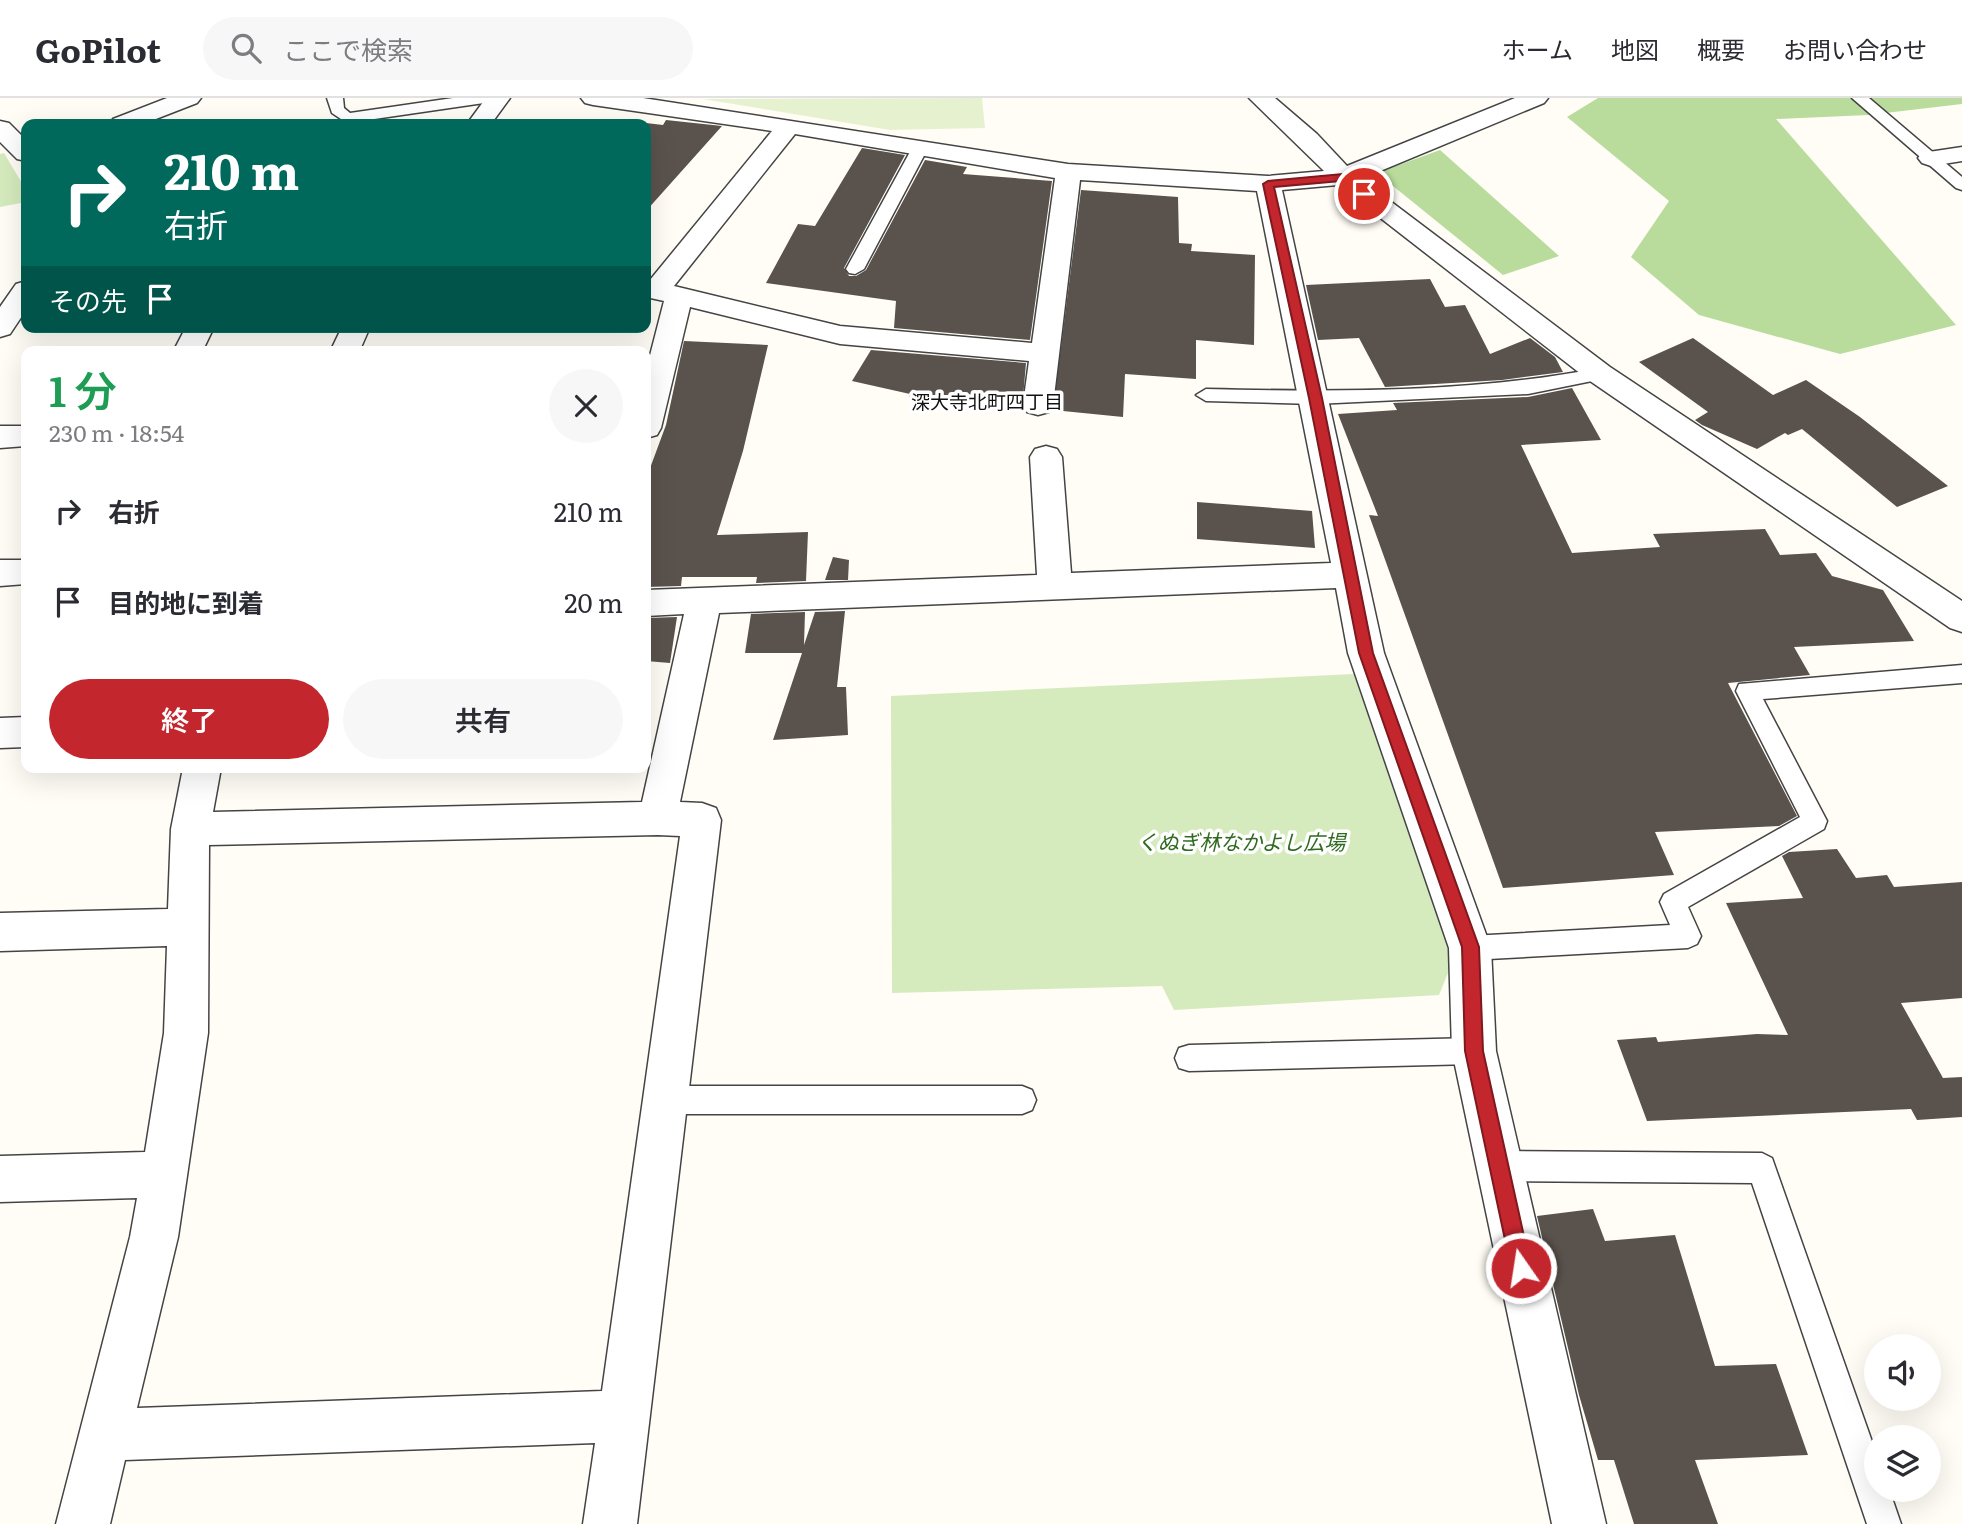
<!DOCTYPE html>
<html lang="ja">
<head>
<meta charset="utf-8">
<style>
	:root { --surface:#fff; --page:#f7f7f7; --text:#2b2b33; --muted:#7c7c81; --line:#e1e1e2; --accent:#c4262e }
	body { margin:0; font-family:Literata,"Noto Sans JP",serif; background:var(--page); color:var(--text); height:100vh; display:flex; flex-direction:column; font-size:26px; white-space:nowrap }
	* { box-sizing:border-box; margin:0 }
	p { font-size:23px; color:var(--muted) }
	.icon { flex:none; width:38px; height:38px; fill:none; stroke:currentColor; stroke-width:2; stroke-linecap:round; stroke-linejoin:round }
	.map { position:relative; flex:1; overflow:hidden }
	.drawer { position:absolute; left:21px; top:248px; width:630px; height:427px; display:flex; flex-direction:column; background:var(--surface); border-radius:14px; box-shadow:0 7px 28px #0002 }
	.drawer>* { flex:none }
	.banner { position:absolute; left:21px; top:21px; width:630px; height:214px; border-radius:14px; box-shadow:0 7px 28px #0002; background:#00695c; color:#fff; overflow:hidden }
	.tools { position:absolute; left:1864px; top:1236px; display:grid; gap:14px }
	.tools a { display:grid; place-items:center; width:77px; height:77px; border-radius:50%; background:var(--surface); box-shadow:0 7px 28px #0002; font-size:35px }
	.pin { position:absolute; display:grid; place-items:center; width:60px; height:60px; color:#fff; margin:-30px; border:4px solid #fff; border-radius:50%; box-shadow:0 2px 7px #0007 }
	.me { position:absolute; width:77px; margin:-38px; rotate:347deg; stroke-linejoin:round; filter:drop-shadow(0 0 5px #0008) }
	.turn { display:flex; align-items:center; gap:24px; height:147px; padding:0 28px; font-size:32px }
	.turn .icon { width:91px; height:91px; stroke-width:2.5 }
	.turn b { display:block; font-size:49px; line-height:60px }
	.then { display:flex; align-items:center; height:66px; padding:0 28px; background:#0003; gap:14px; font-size:26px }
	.round { display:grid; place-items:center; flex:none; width:74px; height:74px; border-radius:37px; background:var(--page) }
	.headline { display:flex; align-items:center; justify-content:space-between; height:119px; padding:0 28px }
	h1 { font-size:42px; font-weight:600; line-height:52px; color:#1e9e55 }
	.primary-button { display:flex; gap:14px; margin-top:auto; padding:14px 28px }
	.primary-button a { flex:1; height:80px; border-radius:42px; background:var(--accent); color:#fff; font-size:28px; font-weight:600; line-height:80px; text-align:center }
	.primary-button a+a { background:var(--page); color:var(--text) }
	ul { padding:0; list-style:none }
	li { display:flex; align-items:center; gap:21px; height:91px; padding:0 28px }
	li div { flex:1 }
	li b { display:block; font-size:26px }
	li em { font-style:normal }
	header { display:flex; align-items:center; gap:42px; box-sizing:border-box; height:98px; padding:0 35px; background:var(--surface); border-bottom:2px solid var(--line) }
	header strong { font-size:33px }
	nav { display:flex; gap:38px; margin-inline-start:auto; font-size:24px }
	.search { width:490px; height:63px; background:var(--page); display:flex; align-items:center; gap:18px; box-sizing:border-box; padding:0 24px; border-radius:38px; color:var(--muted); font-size:26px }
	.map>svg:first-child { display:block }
	.green { fill:#d5ebbd }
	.forest { fill:#b9dc9c }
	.pitch { fill:#e6f2cf }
	.building { fill:#5a524d }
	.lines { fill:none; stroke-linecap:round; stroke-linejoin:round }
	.lane-casing { stroke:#444; stroke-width:3 }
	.street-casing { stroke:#444; stroke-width:3 }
	.lane { fill:#fff; fill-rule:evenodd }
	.street { fill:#fff; fill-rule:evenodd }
	.route { fill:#c4262e; stroke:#7f191e; stroke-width:2 }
	.labels { text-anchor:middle; stroke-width:7; stroke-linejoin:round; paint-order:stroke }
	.far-neighbourhood-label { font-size:19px; fill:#111; stroke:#fff }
	.park-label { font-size:21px; font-style:italic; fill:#2f6b1f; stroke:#fff }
</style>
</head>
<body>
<header>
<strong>GoPilot</strong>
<div class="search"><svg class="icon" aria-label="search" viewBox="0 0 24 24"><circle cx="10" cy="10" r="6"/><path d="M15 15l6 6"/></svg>ここで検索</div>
<nav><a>ホーム</a><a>地図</a><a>概要</a><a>お問い合わせ</a></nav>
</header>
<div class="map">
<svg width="1962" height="1426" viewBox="0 0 1962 1426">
	<rect width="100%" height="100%" fill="#fffdf5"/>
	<path class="green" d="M4,55L26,92V104L0,109V56Z
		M1354,576L1457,853L1439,897L1174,912L1162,888L892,895L891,598Z"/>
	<path class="forest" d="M1598,0H1962V6L1868,17L1776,21L1956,227L1840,256L1699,217L1631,159L1669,103L1567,19Z
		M1440,52L1559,158L1503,177L1377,75Z"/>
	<path class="pitch" d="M982,0L985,30L890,32L703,1Z"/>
	<path class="building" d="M666,22L722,28L646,113V25L663,27Z
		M862,50L905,57L844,170L849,178H856L866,172L925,62L967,69L963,76L1052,83L1030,242L894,230L896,203L766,185L798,126L815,128Z
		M1081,92L1178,99L1179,145L1192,146L1191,153L1255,157L1254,247L1196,242V281L1125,276L1123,319L1053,312Z
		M1430,181L1445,209L1465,207L1490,256L1530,240L1555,259L1563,274L1502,282L1385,289L1359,240L1318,242L1306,187Z
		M1693,240L1773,297L1806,282L1860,319L1948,388L1897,409L1802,331L1788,337L1785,335L1757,351L1702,327L1695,322L1708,314L1639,264Z
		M684,243L768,247L743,353L717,437L808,434L806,483L756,485L757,479H682L681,488L646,489V381L666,327Z
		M871,252L1026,265L1022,311L909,300L910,296L852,283Z
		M1572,290L1601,342L1521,347L1572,455L1660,449L1653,436L1765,431L1780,457L1816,455L1832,478L1883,492L1914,543L1794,549L1810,577L1728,585L1797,718L1779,728L1655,734L1674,777L1503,790L1369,417L1378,418L1338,316L1397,312L1393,305L1528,299Z
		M1197,404L1312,413L1315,450L1197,441Z
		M833,459L849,462L848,482H825Z
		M845,513L837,589H846L848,637L773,642L802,555H745L751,516L805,514L804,547L815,514Z
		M677,519L670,565L646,563V520Z
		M1837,751L1856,780L1887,777L1894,789L1962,784V900L1901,905L1943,980L1962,979V1019L1917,1022L1911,1011L1647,1023L1617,942L1656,939L1658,944L1757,936L1788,937L1726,805L1803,800L1782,758L1789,754Z
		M1593,1111L1605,1143L1675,1137L1715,1268L1776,1266L1808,1357L1695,1362L1718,1426H1634L1614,1362H1598L1579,1297L1537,1118Z"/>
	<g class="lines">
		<g class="lane-casing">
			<path id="lane" d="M327,0H343L344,10L350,15L453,0H492L484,5L347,25L332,15Z
				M1852,0H1869L1962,79V92L1956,90Z
				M919,47L927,52L864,171L855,176L849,175L846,171L911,52Z
				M1600,270L1607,272L1609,276L1607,280L1528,296L1315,306L1206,303L1196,297L1206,291C1337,294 1471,295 1600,270Z
				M1962,567V585L1763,601L1827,723L1824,731L1688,809L1701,838L1697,846L1688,850L1470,862L1461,859L1457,850L1461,841L1470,838L1670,827L1660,804L1664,796L1800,719L1736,593L1739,586Z
				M1474,940L1484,944L1488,953L1484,962L1474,966L1189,973L1179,970L1175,960L1179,950L1189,947Z
				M668,988H1022L1032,992L1036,1002L1032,1012L1022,1016H668L658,1012L654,1002L658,992Z
				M1497,1053L1762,1055L1772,1060L1876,1355V1391H1889L1901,1426H1867L1752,1085L1497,1083L1487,1078L1482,1068L1487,1058Z"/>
		</g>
		<g class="street-casing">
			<path id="street" d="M167,0H201L197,5L143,26H110L113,21Z
				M486,0H510L491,26H467Z
				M581,0H643L1068,66L1268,78L1324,73L1249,0H1275L1317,36L1347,68L1515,0H1548L1544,5L1361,81L1610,269L1962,503V534L1950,530L1590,283L1338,87L1282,92L1384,555L1491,850L1496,953L1606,1426H1552L1452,953L1449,850L1348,555L1336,490L719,515L680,704L702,705L716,710L721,722L637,1426H583L595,1345L125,1362L110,1426H56L130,1139L137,1100L0,1104V1058L145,1054L164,935L167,848L0,853V815L168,811L171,731L183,670H221L213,714L642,704L684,516L646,518V492L1037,477L1030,359L1035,351L1046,348L1057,351L1062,359L1071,475L1331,465L1257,93L1080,82L1053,307L1049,314L1038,317L1027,314L1023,307L1029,263L840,246L690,209L661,330L657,337L646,340V273L664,203L646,199V182H650L772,33L593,7L585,5ZM795,36L1055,80L1032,245L840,228L674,188ZM658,737L680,738L602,1293L137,1310L178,1139L208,935L209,747Z
				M0,23L9,25L26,42V63L17,61L0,44Z
				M1962,49V63L1931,68L1922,65L1918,60L1922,55Z
				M26,183V212L10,236L0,239V209L16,186Z
				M186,229H214L202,254H173Z
				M342,229H370L359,254H330Z
				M0,328H26V348L0,350Z
				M0,462H26V486L0,488Z
				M26,619V649L0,650V620Z"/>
		</g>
		<use href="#lane" class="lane"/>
		<use href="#street" class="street"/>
	</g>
	<path class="route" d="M1343,76L1368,93V98H1361L1341,83L1274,89L1322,300L1373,555L1479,849L1483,953L1531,1170L1528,1177L1521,1180L1514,1177L1511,1170L1465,953L1462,849L1359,555L1309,300L1263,86L1268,83Z"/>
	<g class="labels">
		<g class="far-neighbourhood-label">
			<text x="987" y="311">深大寺北町四丁目</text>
		</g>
		<g class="park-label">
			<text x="1241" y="752">くぬぎ林なかよし広場</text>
		</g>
	</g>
</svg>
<div class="tools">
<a><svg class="icon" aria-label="sound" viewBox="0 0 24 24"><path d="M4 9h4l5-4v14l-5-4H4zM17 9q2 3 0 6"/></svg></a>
<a><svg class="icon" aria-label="layers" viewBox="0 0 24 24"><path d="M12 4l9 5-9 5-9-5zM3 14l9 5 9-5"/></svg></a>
</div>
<div class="pin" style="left:1364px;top:96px;background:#d93025"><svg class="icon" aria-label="arrive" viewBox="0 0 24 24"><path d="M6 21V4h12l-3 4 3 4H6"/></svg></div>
<svg class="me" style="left:1521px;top:1170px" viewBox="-20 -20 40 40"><circle r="17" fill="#c4262e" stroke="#fff" stroke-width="3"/><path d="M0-11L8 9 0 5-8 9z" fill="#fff"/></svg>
<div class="banner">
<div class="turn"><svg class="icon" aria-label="right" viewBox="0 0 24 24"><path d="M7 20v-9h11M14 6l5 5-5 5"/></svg><div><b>210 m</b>右折</div></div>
<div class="then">その先<svg class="icon" aria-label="arrive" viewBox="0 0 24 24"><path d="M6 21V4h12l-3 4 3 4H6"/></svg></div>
</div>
<section class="drawer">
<div class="headline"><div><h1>1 分</h1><p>230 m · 18:54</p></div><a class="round"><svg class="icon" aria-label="close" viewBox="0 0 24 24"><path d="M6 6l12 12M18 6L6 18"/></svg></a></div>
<ul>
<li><svg class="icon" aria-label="right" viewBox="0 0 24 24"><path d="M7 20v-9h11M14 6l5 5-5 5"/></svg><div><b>右折</b></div><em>210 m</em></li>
<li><svg class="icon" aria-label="arrive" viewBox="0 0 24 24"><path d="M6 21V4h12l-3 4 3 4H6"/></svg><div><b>目的地に到着</b></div><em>20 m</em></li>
</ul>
<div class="primary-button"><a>終了</a><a>共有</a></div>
</section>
</div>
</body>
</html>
